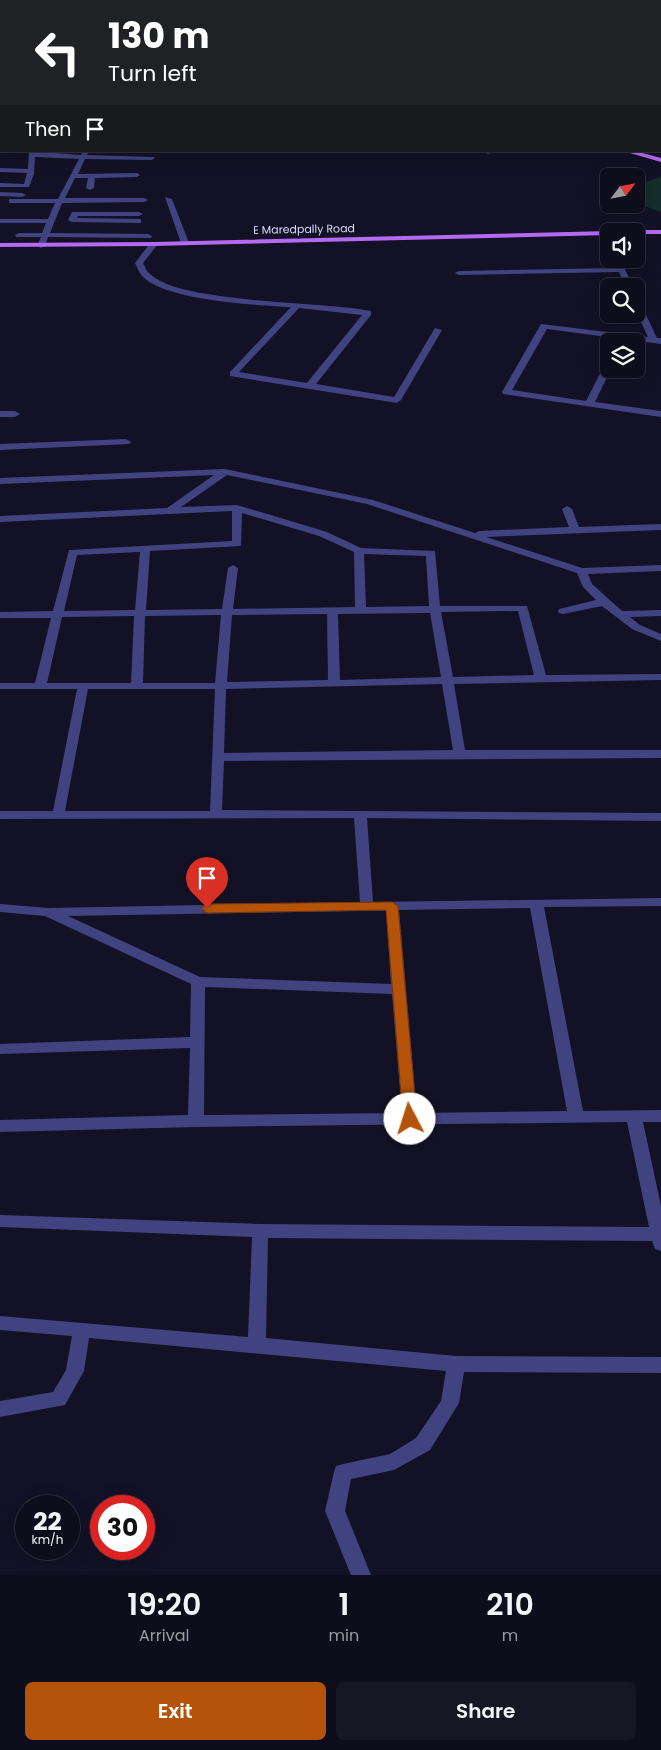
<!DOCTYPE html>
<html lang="en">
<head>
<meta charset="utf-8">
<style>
	:root { --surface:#0e0d1c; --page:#171625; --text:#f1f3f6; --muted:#9b9ca3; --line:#2e2d3b; --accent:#b45309 }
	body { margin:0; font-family:Poppins,sans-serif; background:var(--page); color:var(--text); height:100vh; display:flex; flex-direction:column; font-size:19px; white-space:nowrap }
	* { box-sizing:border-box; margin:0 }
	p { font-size:16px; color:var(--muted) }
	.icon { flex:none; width:28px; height:28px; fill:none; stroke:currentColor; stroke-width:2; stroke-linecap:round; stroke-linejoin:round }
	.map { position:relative; height:1575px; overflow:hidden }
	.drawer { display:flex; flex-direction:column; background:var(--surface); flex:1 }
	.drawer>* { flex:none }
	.hud { position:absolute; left:0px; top:0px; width:661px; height:152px; box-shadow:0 5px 20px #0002,0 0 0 1px var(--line); background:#202124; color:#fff; overflow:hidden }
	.needle { width:32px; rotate:58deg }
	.tools { position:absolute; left:600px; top:168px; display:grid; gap:10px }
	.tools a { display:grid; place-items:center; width:45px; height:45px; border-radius:8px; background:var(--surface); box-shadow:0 5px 20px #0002,0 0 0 1px var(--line); font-size:25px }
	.speed { position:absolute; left:15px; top:1495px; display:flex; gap:10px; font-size:25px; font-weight:700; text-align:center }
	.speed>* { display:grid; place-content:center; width:65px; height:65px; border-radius:50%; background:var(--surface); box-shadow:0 5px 20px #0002,0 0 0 1px var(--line); line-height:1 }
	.speed small { font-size:12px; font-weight:400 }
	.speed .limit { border:8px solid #d22; background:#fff; color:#111 }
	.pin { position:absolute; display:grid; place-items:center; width:42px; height:42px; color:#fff; margin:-51px -21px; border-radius:50% 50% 50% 0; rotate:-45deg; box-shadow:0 0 5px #0007 }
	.pin .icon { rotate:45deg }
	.me { position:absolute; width:55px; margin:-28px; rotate:355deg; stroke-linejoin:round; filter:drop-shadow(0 0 4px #0008) }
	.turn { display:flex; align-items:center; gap:18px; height:105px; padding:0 25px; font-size:22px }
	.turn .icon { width:65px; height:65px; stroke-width:2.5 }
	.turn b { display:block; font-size:35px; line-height:42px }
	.then { display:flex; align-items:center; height:48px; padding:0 25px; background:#0003; gap:10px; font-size:19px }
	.eta { display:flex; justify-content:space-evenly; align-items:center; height:85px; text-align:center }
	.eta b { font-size:30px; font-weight:600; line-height:35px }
	.cta { display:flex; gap:10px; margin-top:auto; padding:10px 25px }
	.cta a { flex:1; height:58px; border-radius:8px; background:var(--accent); color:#fff; font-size:20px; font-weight:600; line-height:58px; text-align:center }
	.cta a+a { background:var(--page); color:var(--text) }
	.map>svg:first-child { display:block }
	.green { fill:#152e2b }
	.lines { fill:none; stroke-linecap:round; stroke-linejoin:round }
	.minor { fill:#414380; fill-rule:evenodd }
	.major { fill:#b46af1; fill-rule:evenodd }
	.route { fill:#b45309; stroke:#753606 }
	.labels { text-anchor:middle; stroke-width:5; stroke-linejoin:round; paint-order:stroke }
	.far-street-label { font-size:11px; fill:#dad9fc; stroke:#131125 }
</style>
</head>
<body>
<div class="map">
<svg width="661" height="1575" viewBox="0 0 661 1575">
	<rect width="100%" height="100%" fill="#131125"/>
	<path class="green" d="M661,177V212L636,203V185Z"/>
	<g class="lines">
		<path class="minor" d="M660,35H661V39H660Z
			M660,51H661V55H660Z
			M660,61H661V65H660Z
			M660,71H661V75H660Z
			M0,74H1V78H0Z
			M660,83H661L660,89Z
			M660,98H661V102H660Z
			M0,110H1V114H0Z
			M660,111H661V115H660Z
			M0,125H1V129H0Z
			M0,143H1V147H0Z
			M29,151L81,155L83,151H89L87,155L154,157L155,158L152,160L85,159L78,174L137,173L140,175L137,177L95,178L94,188L90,190L86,188L88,178H75L65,198H144L148,200L144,202L62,203L50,233L148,234L152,236L151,238L48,237L45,246L41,248L37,246L41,237H16L15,235L19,233H42L46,223H0V219H48L55,203H9V199H58L79,159L35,157L34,174L29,187H0V183L24,184L27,173L0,172V168L28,169Z
			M495,151L488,154L485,152V151Z
			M0,192L22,193L26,195L22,197L0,196Z
			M165,197L172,199L189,243L188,245L181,243Z
			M72,212H139L143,214L139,216H78L77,218L141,219V223H138L72,222L68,220Z
			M602,231L609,233V244L605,242Z
			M151,242L158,244L143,263C145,266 146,271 149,273C178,304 324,301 371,311V315L316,384L394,397L435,328L442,330L401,400L397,403L230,376V372L291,307C256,305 168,301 143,277C139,273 137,267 135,263ZM299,308L362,315L307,383L239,372Z
			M612,259H620L633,286H625L619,272L459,275L455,273L459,271L616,268Z
			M636,300L640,302L657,338H661V344L547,329L512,390L586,401L605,364L609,361V369H611L595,402L661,411V417L503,394L502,392L541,324L648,337L636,311Z
			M0,411H15L20,414L15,417H0Z
			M126,439L131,442L129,444L0,450V444Z
			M225,469L373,500L475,533L479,531L569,527L562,509L567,506L572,509L579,527L661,524V530L486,537L582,568L661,565V571L588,574L592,584L622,611L661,610V616L630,617L640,625L661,634V641L632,629L602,606L563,614L559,613L558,611L559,609L596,600L583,587L577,573L367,504L227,475L181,507L237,505L327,532L361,548L435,551L440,606H527L546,675L661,674V680L454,684L465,750H661V758L224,761L222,810L661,813V821L367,818L373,902L661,898V906L544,907L583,1111L661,1110V1122H643L661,1206V1251L655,1249L652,1241L268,1238L266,1338L456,1356L661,1357V1373L464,1372L459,1403L430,1450L394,1470L351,1479L345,1511L371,1575H351L325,1511L334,1472L336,1466L343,1464L390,1454L416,1438L441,1401L446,1371L89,1338L84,1371L65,1405L0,1417V1401L53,1392L66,1370L72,1336L0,1330V1316L248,1337L252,1237L0,1227V1215L260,1224L649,1227L627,1122L196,1127L0,1132V1120L188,1115L190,1048L0,1054V1044L190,1037L191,984L45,916L0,912V904L48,908L360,902L354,818L0,819V811H53L77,689H0V683H35L51,618H0V612L53,611L69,550L232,541V511L0,522V516L167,508L214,475L0,484V478ZM242,513L319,536L354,552L355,607L233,609L238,568L233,565L228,568L222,609L146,610L150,551L241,546ZM140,552L135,610L64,611L77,555ZM364,554L426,556L429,606L366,607ZM518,611L534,675L453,677L441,612ZM430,613L441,677L340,680L338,614ZM327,614L328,680L227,682L232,615ZM221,615L215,683H143L145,616ZM134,616L131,683H47L62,617ZM442,684L453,750L224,753L226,689ZM88,689H215L210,811H65ZM530,908L567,1111L417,1113L399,910ZM365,911H386L391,984L200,977L68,916ZM205,987L392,994L402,1113L204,1115Z"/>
		<path class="major" d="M7,0H18L19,1H9Z
			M0,48H1V52H0Z
			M623,151H635L661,158V162Z
			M636,230H661V234H636V231H633Z
			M609,231H611H609V235L154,246L0,247V243L154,242Z"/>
	</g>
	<path class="route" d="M392,902L398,906L417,1119L415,1123L410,1124L405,1123L403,1119L386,910L207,913L201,908L207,904Z"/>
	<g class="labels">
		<g class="far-street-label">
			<text transform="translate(304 229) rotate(-1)" y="4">E Maredpally Road</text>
		</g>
	</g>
</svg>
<div class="tools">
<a><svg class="needle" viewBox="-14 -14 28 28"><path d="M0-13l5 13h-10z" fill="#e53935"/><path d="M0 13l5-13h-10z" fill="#9b9ca3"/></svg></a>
<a><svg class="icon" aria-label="sound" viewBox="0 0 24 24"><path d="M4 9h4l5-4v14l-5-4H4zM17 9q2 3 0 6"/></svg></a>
<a><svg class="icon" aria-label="search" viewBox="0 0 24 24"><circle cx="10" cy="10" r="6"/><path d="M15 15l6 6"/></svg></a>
<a><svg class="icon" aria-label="layers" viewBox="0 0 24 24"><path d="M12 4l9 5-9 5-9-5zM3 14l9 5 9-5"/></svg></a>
</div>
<div class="speed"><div>22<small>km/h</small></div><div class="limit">30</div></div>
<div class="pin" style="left:207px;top:908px;background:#d93025"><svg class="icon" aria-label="arrive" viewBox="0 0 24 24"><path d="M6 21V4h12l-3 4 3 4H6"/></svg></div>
<svg class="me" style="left:410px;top:1119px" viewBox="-20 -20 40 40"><circle r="19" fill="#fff"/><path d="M0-13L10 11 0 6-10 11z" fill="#b45309"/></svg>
<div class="hud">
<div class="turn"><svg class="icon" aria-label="left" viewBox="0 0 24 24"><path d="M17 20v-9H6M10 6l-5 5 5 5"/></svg><div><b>130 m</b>Turn left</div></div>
<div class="then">Then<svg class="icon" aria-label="arrive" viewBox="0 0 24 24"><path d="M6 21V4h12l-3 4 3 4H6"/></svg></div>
</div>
</div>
<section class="drawer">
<div class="eta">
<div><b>19:20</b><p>Arrival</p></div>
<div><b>1</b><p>min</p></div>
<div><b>210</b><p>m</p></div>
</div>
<div class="cta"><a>Exit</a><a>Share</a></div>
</section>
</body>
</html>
